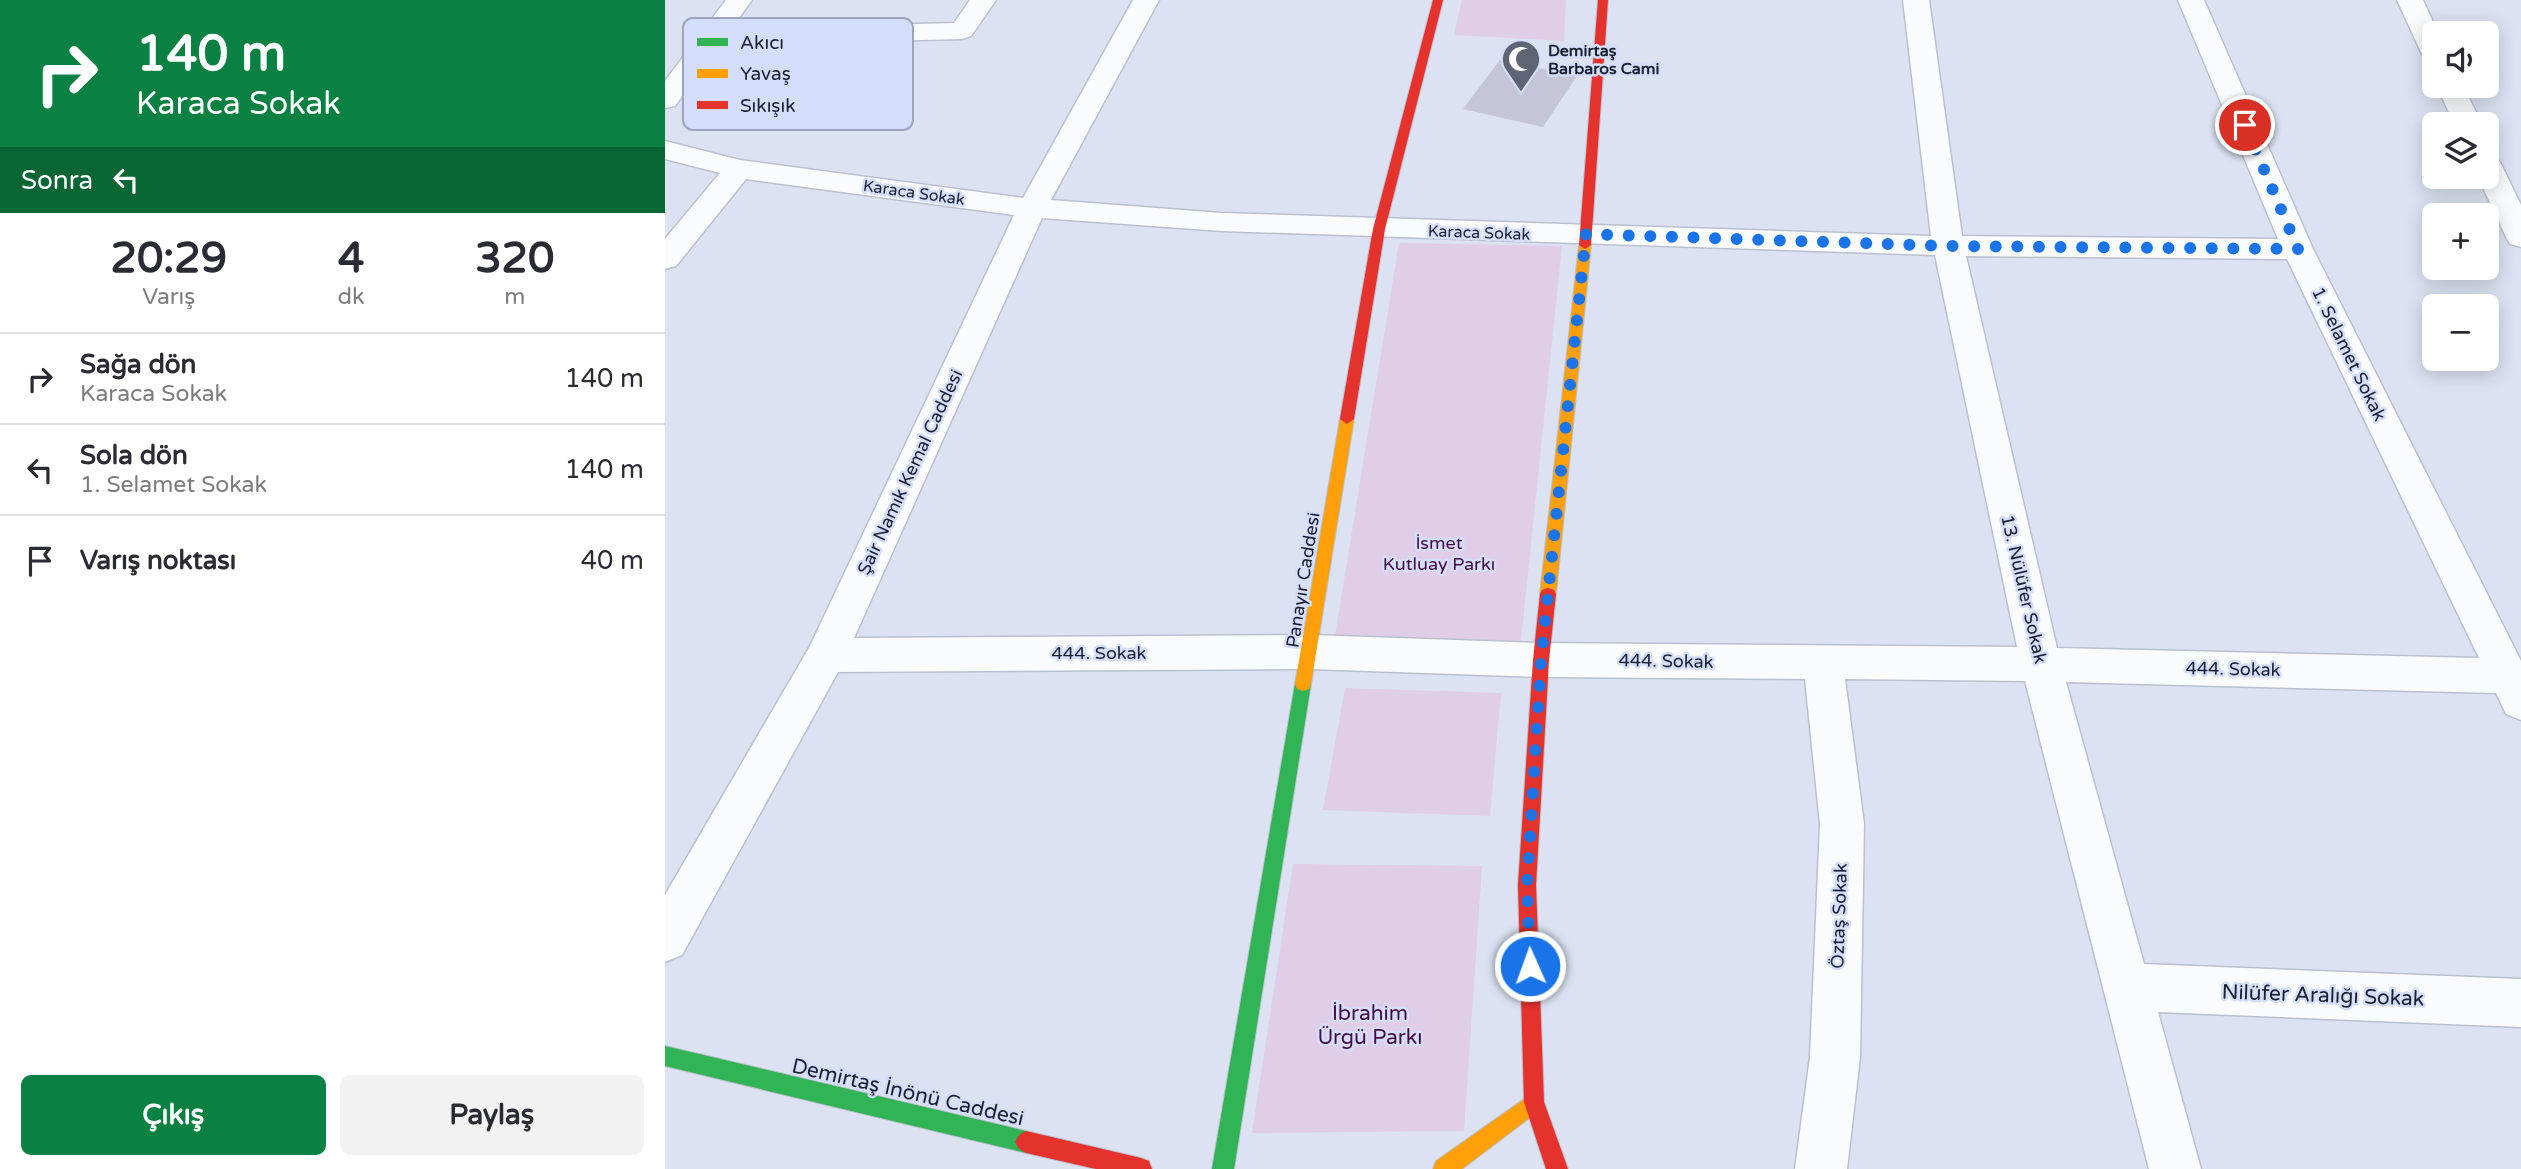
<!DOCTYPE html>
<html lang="tr">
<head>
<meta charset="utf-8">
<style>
	:root { --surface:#fff; --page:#f2f2f3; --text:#2b2b33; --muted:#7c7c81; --line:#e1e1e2; --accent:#0b8043 }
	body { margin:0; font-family:"Varela Round",sans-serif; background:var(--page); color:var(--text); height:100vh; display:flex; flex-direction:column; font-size:26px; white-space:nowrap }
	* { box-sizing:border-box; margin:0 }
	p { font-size:23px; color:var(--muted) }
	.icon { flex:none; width:38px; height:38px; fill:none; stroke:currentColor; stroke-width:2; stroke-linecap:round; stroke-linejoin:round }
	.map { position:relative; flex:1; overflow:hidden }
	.sheet { display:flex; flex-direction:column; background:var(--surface); width:665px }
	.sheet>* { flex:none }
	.guide { background:#0b8043; color:#fff; overflow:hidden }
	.controls { position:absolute; left:1757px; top:21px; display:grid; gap:14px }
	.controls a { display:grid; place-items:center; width:77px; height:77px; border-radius:10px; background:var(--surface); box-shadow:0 4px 18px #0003; font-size:35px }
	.pin { position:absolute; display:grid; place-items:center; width:60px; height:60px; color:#fff; margin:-30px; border:4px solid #fff; border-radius:50%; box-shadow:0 2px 7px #0007 }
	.me { position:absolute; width:77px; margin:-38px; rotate:358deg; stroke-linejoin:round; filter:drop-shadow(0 0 5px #0008) }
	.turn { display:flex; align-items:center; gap:24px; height:147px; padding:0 21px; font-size:32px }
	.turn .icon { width:91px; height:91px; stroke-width:2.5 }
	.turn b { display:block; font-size:49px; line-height:60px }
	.then { display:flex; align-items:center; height:66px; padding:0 21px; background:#0003; gap:14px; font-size:26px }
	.eta { display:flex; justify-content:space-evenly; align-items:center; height:119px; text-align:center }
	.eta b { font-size:42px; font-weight:800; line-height:49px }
	.action { display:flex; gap:14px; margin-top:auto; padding:14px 21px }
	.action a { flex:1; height:80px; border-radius:10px; background:var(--accent); color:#fff; font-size:28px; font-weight:800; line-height:80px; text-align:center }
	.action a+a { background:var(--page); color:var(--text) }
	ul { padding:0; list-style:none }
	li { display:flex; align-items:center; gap:21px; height:91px; padding:0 21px; border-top:2px solid var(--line) }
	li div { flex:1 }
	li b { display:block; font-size:26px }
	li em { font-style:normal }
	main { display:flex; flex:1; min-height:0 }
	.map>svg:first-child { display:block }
	.green { fill:#e0cde7 }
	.building { fill:#c4c5d7 }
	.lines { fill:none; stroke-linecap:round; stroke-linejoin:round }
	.street-casing { stroke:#bbc0d0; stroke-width:3 }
	.fast-casing { stroke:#bbc0d0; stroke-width:2 }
	.slow-casing { stroke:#bbc0d0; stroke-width:2 }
	.jam-casing { stroke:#bbc0d0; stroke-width:2 }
	.street { fill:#fafbfd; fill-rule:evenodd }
	.fast { fill:#30b455; fill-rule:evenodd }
	.slow { fill:#ff9f0a; fill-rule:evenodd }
	.jam { fill:#e5322d; fill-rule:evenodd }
	.route { stroke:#1a73e8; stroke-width:12; stroke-dasharray:0 21.6 }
	.labels { text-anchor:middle; stroke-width:5; stroke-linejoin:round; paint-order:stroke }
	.far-poi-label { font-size:16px; font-weight:bold; fill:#1b2031; stroke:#d4defa; text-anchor:start }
	.far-street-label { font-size:16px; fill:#1b2031; stroke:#d4defa }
	.street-label { font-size:18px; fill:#1b2031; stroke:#d4defa }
	.park-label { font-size:18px; fill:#450a42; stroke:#d4defa }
	.near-street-label { font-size:21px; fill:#1b2031; stroke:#d4defa }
	.near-park-label { font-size:21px; fill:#450a42; stroke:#d4defa }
	.key { fill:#d4defa; stroke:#9ca5be; stroke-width:2 }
	.key-label { font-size:19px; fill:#1b2031 }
</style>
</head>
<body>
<main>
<section class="sheet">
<div class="guide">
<div class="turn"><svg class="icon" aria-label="right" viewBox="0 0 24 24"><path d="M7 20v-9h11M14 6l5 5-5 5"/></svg><div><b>140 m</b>Karaca Sokak</div></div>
<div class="then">Sonra<svg class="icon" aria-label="left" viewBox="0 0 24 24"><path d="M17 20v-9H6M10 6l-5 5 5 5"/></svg></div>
</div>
<div class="eta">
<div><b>20:29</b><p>Varış</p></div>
<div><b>4</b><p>dk</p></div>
<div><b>320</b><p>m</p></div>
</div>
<ul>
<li><svg class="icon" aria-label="right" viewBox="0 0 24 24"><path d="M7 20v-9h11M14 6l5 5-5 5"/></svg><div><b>Sağa dön</b><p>Karaca Sokak</p></div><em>140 m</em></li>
<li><svg class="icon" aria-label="left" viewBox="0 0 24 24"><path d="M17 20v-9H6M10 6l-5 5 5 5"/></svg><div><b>Sola dön</b><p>1. Selamet Sokak</p></div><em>140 m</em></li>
<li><svg class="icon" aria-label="arrive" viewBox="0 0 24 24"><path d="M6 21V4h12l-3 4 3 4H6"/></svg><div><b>Varış noktası</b></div><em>40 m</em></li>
</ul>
<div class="action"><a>Çıkış</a><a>Paylaş</a></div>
</section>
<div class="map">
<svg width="1856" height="1169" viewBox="0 0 1856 1169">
	<rect width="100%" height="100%" fill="#dce2f2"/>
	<path class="green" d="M797,0H901L899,41L789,35Z
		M734,243L897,246L855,650L669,642Z
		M680,688L836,693L825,816L658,810Z
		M628,864L817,866L799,1131L587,1133Z"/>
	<path class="building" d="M835,60L912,76L878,127L798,109Z"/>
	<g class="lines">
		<g class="street-casing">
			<path id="street" d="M61,0H87L66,29L289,23L305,0H331L306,36L297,39L54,45L10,106L0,108V81Z
				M468,0H494L386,200L557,213L1266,236L1238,0H1264L1297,236L1613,239L1513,0H1539L1648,249L1856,661V720L1841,714L1831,693L1401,682L1479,964L1856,979V1027L1493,1012L1536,1169H1484L1360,681L1180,679L1199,824L1195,1057L1182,1169H1130L1145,1057L1155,824L1140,679L876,677L646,669L173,672L17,955L0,962V895L145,646L349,215L81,179L11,266L0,269V239L55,173L0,159V141L75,160L358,198ZM377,218L557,231L1270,255L1352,647L876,643L646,635L189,638ZM1301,256L1622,259L1814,658L1392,648Z
				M1732,0H1758L1773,33H1769V60L1760,58L1756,52Z
				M1772,86H1798L1817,124H1789Z
				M1822,155L1832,158L1836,164L1856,205V247L1845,244L1841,237L1813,177H1822Z"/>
		</g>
		<g class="fast-casing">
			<path id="fast" d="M638,677L644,679L646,684L569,1169H547L630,684L632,679Z
				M0,1046L361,1131L368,1135L372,1142L368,1149L361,1153L0,1066Z"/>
		</g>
		<g class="slow-casing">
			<path id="slow" d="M920,241L926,245L891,594L889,598H877L875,594L914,245Z
				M682,414L689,419L646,684L644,689L638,691L632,689L630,684L675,419Z
				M869,1092L876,1095L879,1102L876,1109L797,1169H768L771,1161Z"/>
		</g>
		<g class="jam-casing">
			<path id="jam" d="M768,0H778L720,229L689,419L682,424L675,419L708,229Z
				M933,0H943L926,245L920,249L914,245Z
				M883,588L889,590L891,594L884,660L871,885L879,1102L903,1169H881L859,1102L853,885L868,660L875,594L877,590Z
				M361,1131L476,1158L484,1161L487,1169H431L361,1153L354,1149L350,1142L354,1135Z"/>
		</g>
		<use href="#street" class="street"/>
		<use href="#fast" class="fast"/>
		<use href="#slow" class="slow"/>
		<use href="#jam" class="jam"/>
	</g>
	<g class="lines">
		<path class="route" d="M865,966L862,885L876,660L921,234L1283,246L1633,249L1580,125"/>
	</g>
	<defs>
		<g id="mosque-pin" transform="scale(2.0125)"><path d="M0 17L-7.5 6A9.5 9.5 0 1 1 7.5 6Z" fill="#5f6475" stroke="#d4defa"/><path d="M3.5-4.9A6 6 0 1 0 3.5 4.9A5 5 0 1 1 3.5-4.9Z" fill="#fff"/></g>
	</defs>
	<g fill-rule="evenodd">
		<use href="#mosque-pin" x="856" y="59"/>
	</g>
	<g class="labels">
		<g class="far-poi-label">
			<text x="883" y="56">Demirtaş<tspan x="883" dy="18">Barbaros Cami</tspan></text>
		</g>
		<g class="far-street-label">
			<text transform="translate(249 192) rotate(8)" y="6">Karaca Sokak</text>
			<text transform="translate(814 232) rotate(2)" y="6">Karaca Sokak</text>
		</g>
		<g class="street-label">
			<text transform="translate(1684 354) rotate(64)" y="6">1. Selamet Sokak</text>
			<text transform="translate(245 472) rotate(-65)" y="6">Şair Namık Kemal Caddesi</text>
			<text transform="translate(638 580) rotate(-81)" y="6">Panayır Caddesi</text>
			<text transform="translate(1359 589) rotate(77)" y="6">13. Nülüfer Sokak</text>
			<text x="434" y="659">444. Sokak</text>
			<text transform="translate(1001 661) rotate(1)" y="6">444. Sokak</text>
			<text transform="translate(1568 669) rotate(1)" y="6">444. Sokak</text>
			<text transform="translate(1174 916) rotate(-88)" y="6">Öztaş Sokak</text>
		</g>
		<g class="park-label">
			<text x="774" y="549">İsmet<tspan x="774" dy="21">Kutluay Parkı</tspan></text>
		</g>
		<g class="near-street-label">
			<text transform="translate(1658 995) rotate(2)" y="7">Nilüfer Aralığı Sokak</text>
			<text transform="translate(243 1092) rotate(13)" y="7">Demirtaş İnönü Caddesi</text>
		</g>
		<g class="near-park-label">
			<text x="705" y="1020">İbrahim<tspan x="705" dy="24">Ürgü Parkı</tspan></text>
		</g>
	</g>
	<rect x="18" y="18" width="230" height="112" rx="10" class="key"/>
	<rect x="32" y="38" width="31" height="8" fill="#30b455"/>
	<rect x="32" y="69" width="31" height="9" fill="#ff9f0a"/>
	<rect x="32" y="101" width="31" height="8" fill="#e5322d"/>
	<g class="key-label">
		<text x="75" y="49">Akıcı</text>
		<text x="75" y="80">Yavaş</text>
		<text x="75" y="112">Sıkışık</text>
	</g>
</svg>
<div class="controls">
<a><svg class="icon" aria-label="sound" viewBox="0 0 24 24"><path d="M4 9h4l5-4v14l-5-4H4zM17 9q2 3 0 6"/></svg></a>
<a><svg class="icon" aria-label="layers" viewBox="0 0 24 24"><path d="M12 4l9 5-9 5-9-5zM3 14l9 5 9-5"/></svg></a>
<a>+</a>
<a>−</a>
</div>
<div class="pin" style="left:1580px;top:125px;background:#d93025"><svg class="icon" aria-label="arrive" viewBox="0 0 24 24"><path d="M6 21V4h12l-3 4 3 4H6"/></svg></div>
<svg class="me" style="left:865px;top:966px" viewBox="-20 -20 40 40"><circle r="17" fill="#1a73e8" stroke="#fff" stroke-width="3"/><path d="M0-11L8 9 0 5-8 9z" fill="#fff"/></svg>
</div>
</main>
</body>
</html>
